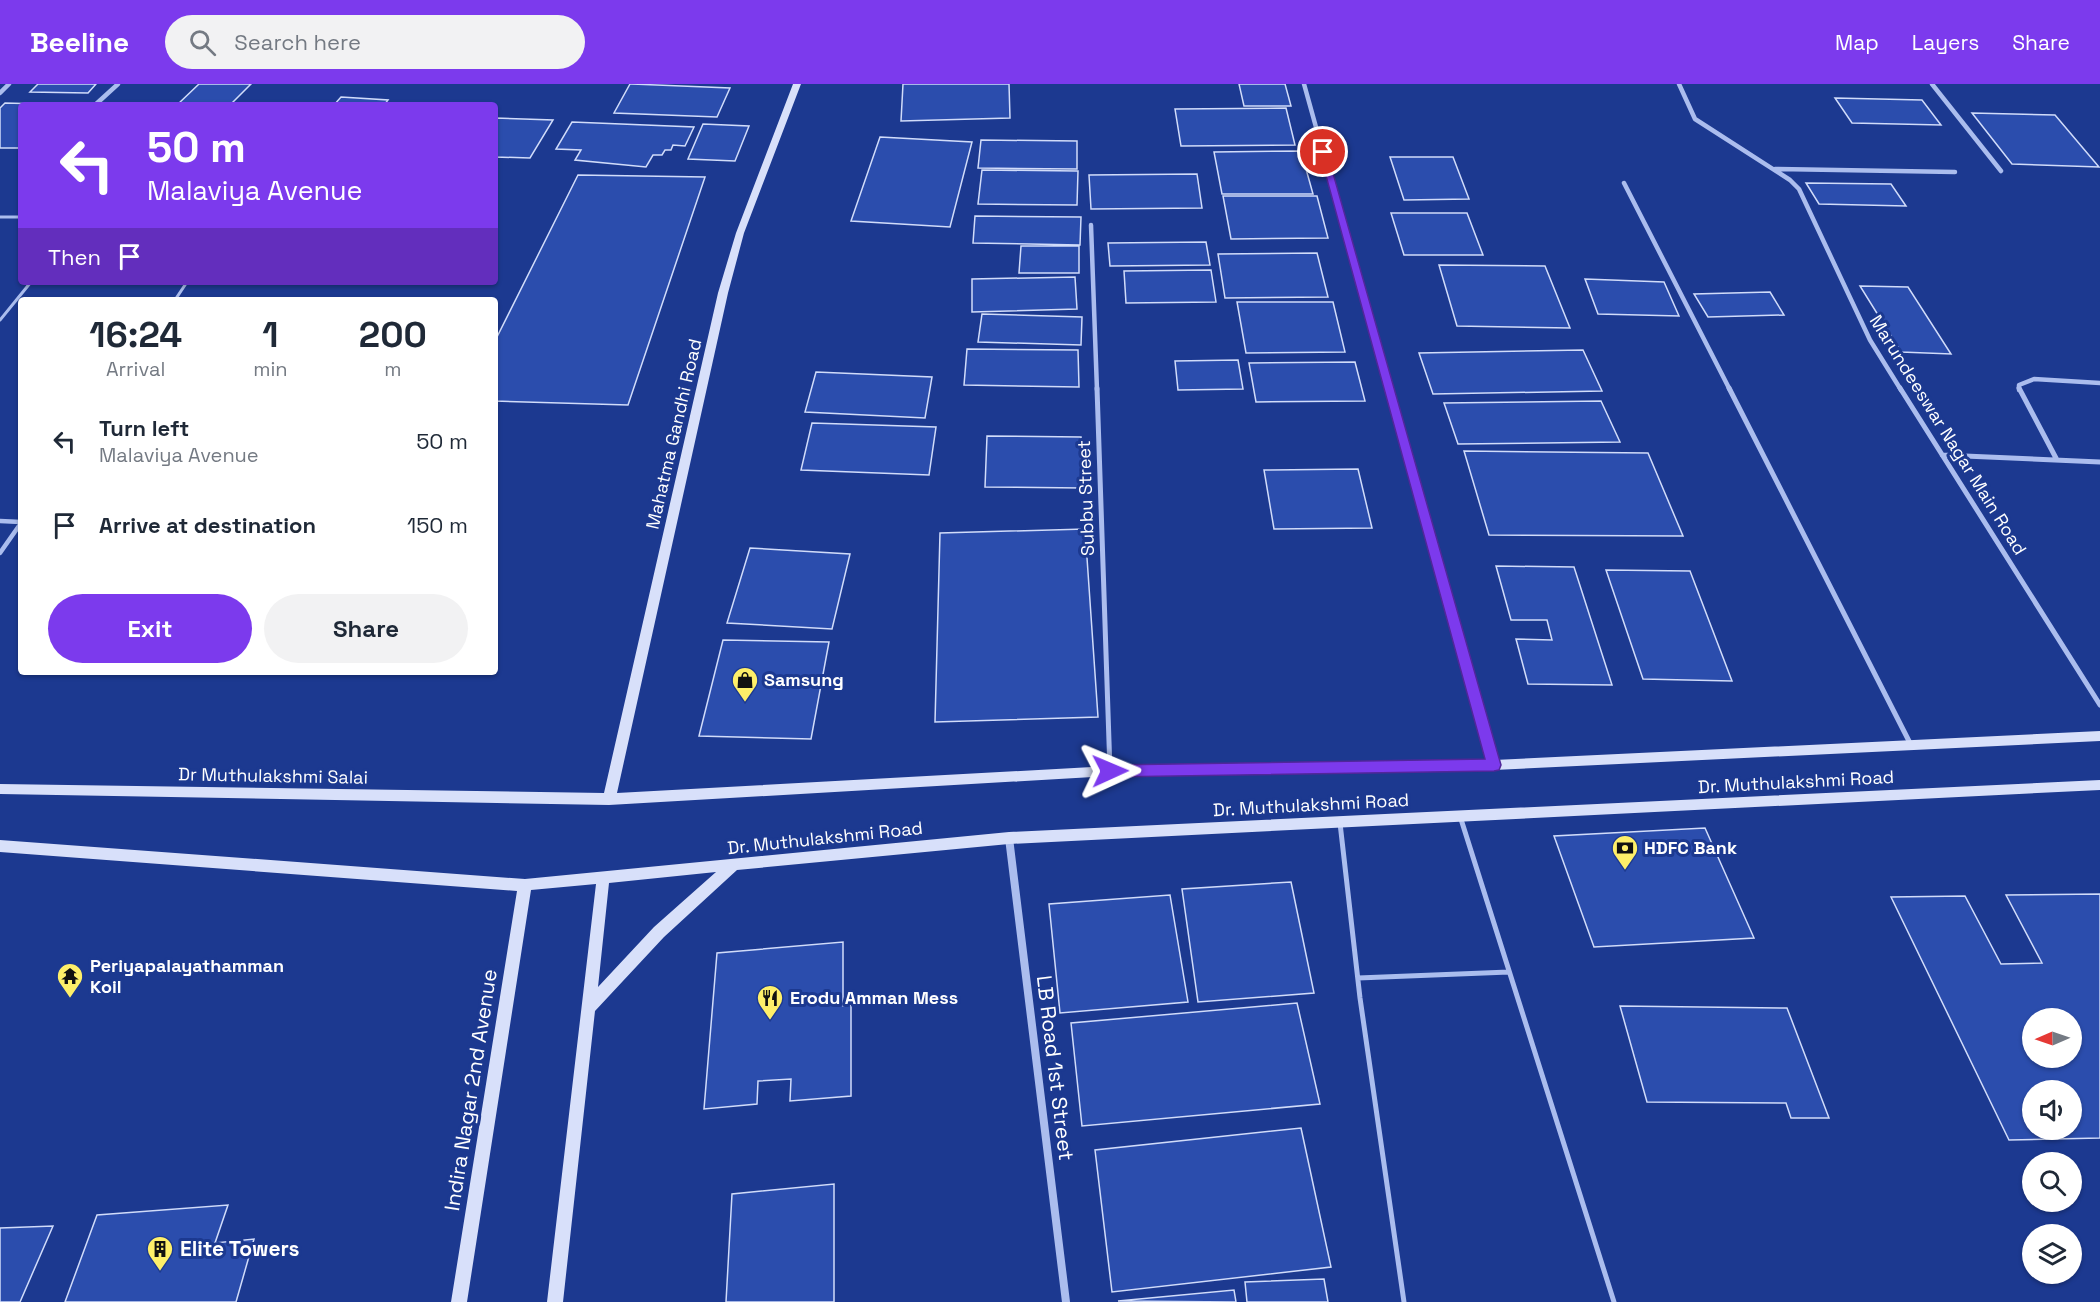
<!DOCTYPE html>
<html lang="en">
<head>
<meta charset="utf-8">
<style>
	:root { --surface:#fff; --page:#f2f2f3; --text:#1f2937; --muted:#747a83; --accent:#7c3aed }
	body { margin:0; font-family:"Space Grotesk",sans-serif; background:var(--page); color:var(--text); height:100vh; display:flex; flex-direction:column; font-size:22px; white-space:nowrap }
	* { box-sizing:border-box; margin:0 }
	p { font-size:20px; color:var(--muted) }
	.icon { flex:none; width:33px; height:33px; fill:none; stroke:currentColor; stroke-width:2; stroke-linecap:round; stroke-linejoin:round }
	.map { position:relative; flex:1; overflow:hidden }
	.details { position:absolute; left:18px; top:213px; width:480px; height:378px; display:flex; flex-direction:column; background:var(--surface); border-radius:6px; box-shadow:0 2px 4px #0004 }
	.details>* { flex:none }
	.guide { position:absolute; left:18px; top:18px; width:480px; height:183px; border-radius:6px; box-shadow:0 2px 4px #0004; background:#7c3aed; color:#fff; overflow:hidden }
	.needle { width:39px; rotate:268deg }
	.controls { position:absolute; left:2022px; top:924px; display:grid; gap:12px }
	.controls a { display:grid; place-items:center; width:60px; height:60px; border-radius:50%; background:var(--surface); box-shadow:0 2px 4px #0004; font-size:30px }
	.pin { position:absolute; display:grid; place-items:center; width:51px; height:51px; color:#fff; margin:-26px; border:3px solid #fff; border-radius:50%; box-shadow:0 2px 6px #0007 }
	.me { position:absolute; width:66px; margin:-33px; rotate:89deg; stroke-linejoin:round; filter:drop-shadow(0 0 4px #0008) }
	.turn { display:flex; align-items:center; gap:21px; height:126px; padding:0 30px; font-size:27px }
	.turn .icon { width:78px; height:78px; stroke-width:2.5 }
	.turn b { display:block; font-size:42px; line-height:51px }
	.then { display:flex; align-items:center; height:57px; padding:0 30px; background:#0003; gap:12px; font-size:22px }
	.eta { display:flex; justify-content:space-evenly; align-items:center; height:102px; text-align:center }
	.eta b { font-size:36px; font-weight:700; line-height:42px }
	.primary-button { display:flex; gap:12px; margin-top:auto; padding:12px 30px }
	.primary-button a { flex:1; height:69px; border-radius:36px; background:var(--accent); color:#fff; font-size:24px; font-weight:700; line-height:69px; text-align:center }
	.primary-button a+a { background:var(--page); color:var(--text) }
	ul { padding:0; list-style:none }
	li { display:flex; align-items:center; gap:18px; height:84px; padding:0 30px }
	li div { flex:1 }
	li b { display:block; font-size:22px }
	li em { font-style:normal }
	header { display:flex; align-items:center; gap:36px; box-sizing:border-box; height:84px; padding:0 30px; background:var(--accent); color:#fff }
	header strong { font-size:28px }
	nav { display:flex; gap:33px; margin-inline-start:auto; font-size:21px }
	.search { width:420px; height:54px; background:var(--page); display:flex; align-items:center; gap:15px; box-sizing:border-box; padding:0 21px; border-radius:33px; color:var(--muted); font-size:22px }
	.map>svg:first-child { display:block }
	.building { fill:#2b4dad; stroke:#d1dcfa; stroke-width:1.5; fill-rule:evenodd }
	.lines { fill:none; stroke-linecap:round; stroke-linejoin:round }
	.lane-far2 { stroke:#abbdee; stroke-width:3 }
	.lane-far1 { stroke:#abbdee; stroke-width:4.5 }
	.lane { stroke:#abbdee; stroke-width:5 }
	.street-far2 { stroke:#abbdee; stroke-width:4.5 }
	.street-far1 { stroke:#abbdee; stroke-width:5 }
	.street { stroke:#abbdee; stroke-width:8 }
	.secondary { fill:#d8e0fa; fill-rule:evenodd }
	.route { fill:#7c3aed; stroke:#51269a; stroke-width:1.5 }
	.labels { text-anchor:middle; stroke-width:6; stroke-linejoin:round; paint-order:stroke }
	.street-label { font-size:18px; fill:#fff; stroke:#1c3990 }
	.poi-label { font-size:18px; font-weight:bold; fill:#fff; stroke:#1c3990; text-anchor:start }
	.near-street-label { font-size:21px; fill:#fff; stroke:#1c3990 }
	.near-poi-label { font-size:21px; font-weight:bold; fill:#fff; stroke:#1c3990; text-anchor:start }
</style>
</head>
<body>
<header>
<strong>Beeline</strong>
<div class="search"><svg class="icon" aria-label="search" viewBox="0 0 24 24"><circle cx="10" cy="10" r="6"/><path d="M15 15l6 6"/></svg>Search here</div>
<nav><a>Map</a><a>Layers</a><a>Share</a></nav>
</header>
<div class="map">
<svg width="2100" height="1218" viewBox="0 0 2100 1218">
	<rect width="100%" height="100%" fill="#1c3990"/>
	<path class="building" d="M38,0H96L88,9L30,8Z
		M199,0H251L230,21H177Z
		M630,0H632L730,4L717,33L614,29Z
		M903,0H1009L1010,34L901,37Z
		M1239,0H1285L1291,22H1244Z
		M341,13L388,16L384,21H334Z
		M1835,14L1922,16L1941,41L1852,39Z
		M5,19L78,21H21V64H0V24Z
		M1286,24L1295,61L1181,62L1175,25Z
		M1972,29L2055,31L2099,83L2012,80Z
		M495,34L553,36L530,74L495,73Z
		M572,38L694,43L685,62L673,61L671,66H665L662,71H653L646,83L575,76L581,66L556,65Z
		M703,40L749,42L735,77L688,75Z
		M880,53L972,58L950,143L851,137Z
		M981,56L1077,57V85L978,84Z
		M1301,67L1313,110H1222L1214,68Z
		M1390,73H1453L1469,115L1404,116Z
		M982,86L1078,87L1077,121L978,120Z
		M1197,90L1202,124L1091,125L1089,91Z
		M578,91L705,93L628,321L495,317V257Z
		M1806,99L1891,100L1906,122L1819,120Z
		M1223,112H1317L1328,154L1231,155Z
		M1391,129H1467L1483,171H1404Z
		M975,132L1081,133L1080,161L973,159Z
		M1206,158L1210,181L1110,182L1108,159Z
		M1021,162H1079V189H1019Z
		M1317,169L1328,213L1225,214L1218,170Z
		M1439,181L1545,182L1570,244L1457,242Z
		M1211,186L1216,218L1126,219L1124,187Z
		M1075,193L1077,225L972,228V195Z
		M1585,195L1664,198L1679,232L1598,230Z
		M1860,202L1908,203L1951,270L1901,268Z
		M1770,208L1784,231L1708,233L1694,210Z
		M1237,218H1333L1345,268L1246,269Z
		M982,230L1082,233L1081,261L978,258Z
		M967,265L1078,266L1079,303L964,301Z
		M1583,266L1602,307L1433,310L1419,269Z
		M1238,276L1243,305L1178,306L1175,277Z
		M1355,278L1365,317L1256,318L1249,279Z
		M816,288L932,293L925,334L805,328Z
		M1601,317L1620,358L1458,360L1444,319Z
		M812,339L936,343L929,391L801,386Z
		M987,352L1081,353L1082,404L985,403Z
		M1464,367L1648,369L1683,452L1489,451Z
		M1358,385L1372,444L1274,445L1264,386Z
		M1085,445L1098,633L935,638L940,449Z
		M750,464L850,470L832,545L727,539Z
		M1496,482L1574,483L1612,601L1528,600L1516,555L1552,556L1547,536H1511Z
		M1606,486L1690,487L1732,597L1643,595Z
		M723,556L829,558L811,655L699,652Z
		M1705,744L1754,854L1594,863L1554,752Z
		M1291,798L1314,909L1198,918L1182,805Z
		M2100,810V1054L2009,1056L1891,813L1965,812L2001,880L2042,879L2006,811ZM2032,934H2072V974H2032ZM2032,1006H2072V1046H2032Z
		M1170,811L1188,918L1060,929L1049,820Z
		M843,858V922L851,921V1012L790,1017L791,995L758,997L757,1020L704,1025L717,869Z
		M1297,919L1320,1020L1082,1042L1071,939Z
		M1620,922L1787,924L1829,1034H1791L1786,1019L1647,1018Z
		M1301,1044L1331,1183L1112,1208L1095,1066Z
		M834,1100V1218H726L732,1110Z
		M228,1121L215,1159L254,1155L236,1218H65L97,1131Z
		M53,1142L20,1218H0V1144Z
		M1324,1195L1328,1218H1247L1245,1198Z
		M1234,1206L1236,1218L1118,1217Z"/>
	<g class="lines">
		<path class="lane-far2" d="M0,133H21
			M175,216L187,198
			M0,236L31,198"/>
		<path class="lane-far1" d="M0,437L21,438
			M0,469L21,439"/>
		<path class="lane" d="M1460,732L1614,1218
			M1340,739L1360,914L1404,1218
			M1358,894L1509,888"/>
		<path class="street-far2" d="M1304,0L1389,306
			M1679,0L1695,35L1790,96L1799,105L1870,256L1901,306
			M1932,0L2001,87
			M0,9L9,0
			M95,21L118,0
			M1775,85L1955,88
			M1624,99L1730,306
			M1091,141L1097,306
			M2019,306V301L2034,295L2100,299"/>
		<path class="street-far1" d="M1097,304L1110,687
			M1389,304L1494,681
			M1729,304L1911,661
			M1900,304L2100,621
			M2019,304L2057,376
			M1942,371L2100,378"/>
		<path class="street" d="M1009,754L1066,1218"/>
		<path class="secondary" d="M793,0H801L744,149L728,209L617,709L1110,682L1494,676L2100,647V657L1494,686L1110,692L609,721L0,710V700L604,709L718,209L736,149Z
			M2100,696V706L1009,760L737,786L664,853L595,927L563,1218H547L596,800L531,806L467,1218H451L517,807L0,768V756L525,795L1009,748ZM716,788L654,843L598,903L609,799Z"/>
	</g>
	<path class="route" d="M1319,66L1327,68L1501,681L1499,686L1494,687L1110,693L1105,691L1103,687L1105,683L1110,681L1485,675Z"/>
	<defs>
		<g id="shop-pin" transform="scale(1.35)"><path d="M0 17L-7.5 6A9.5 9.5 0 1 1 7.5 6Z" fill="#feef69" stroke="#1c3990"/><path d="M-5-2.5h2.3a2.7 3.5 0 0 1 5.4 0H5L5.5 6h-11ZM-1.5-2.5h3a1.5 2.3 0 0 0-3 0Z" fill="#111"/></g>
		<g id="bank-pin" transform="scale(1.35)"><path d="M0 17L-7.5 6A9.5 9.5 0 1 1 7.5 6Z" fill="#feef69" stroke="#1c3990"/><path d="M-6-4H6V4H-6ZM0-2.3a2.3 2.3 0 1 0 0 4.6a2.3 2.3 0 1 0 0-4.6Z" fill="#111"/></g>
		<g id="temple-pin" transform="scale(1.35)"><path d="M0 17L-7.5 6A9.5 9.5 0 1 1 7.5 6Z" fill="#feef69" stroke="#1c3990"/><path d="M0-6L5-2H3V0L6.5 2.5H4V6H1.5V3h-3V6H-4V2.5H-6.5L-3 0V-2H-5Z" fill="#111"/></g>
		<g id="restaurant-pin" transform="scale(1.35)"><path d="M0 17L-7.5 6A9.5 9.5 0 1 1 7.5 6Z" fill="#feef69" stroke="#1c3990"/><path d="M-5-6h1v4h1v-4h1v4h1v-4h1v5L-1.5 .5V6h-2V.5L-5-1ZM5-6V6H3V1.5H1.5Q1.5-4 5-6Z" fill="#111"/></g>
		<g id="building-pin" transform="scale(1.35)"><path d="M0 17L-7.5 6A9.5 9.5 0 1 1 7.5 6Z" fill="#feef69" stroke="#1c3990"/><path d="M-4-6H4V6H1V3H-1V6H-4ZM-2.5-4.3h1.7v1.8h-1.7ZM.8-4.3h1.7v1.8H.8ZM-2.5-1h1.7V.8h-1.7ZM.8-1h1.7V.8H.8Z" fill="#111"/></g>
	</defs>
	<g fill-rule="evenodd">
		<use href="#shop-pin" x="745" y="596"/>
		<use href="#bank-pin" x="1625" y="764"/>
		<use href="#temple-pin" x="70" y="892"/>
		<use href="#restaurant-pin" x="770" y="914"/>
		<use href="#building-pin" x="160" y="1165"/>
	</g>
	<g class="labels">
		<g class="street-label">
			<text transform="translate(674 350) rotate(-77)" y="6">Mahatma Gandhi Road</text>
			<text transform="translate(1948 351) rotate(58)" y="6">Marundeeswar Nagar Main Road</text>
			<text transform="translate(1086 414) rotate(-92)" y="6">Subbu Street</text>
			<text transform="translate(273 692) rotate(1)" y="6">Dr Muthulakshmi Salai</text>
			<text transform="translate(1796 698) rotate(-3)" y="6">Dr. Muthulakshmi Road</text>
			<text transform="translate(1311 721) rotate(-3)" y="6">Dr. Muthulakshmi Road</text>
			<text transform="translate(825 754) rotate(-6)" y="6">Dr. Muthulakshmi Road</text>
		</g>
		<g class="poi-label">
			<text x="764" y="602">Samsung</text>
			<text x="1644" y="770">HDFC Bank</text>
			<text x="90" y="888">Periyapalayathamman<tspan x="90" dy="21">Koil</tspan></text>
			<text x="790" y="920">Erodu Amman Mess</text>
		</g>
		<g class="near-street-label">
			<text transform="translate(1055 984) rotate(83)" y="7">LB Road 1st Street</text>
			<text transform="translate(471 1006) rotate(-81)" y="7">Indira Nagar 2nd Avenue</text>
		</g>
		<g class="near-poi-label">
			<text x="180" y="1172">Elite Towers</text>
		</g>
	</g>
</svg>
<div class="controls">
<a><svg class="needle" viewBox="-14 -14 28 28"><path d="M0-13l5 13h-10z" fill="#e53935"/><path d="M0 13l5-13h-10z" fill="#747a83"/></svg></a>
<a><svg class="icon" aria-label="sound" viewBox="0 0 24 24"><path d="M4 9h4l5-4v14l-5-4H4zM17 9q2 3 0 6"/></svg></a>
<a><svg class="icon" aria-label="search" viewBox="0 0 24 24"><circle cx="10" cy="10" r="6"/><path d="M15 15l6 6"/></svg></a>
<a><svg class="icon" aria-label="layers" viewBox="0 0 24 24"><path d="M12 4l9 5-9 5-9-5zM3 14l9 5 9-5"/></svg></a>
</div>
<div class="pin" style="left:1323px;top:68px;background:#d93025"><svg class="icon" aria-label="arrive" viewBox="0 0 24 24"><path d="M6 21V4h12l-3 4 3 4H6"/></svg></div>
<svg class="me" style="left:1110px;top:687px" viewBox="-20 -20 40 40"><path d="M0-17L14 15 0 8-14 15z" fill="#7c3aed" stroke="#fff" stroke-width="4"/></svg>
<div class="guide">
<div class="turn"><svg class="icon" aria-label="left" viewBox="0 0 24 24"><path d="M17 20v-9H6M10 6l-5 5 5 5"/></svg><div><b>50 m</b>Malaviya Avenue</div></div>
<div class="then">Then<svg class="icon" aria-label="arrive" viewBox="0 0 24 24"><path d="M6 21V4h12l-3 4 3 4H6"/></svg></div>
</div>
<section class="details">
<div class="eta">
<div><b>16:24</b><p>Arrival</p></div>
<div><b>1</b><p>min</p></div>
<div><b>200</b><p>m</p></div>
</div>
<ul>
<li><svg class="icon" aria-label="left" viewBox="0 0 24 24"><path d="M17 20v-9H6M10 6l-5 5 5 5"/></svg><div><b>Turn left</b><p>Malaviya Avenue</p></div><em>50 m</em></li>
<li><svg class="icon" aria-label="arrive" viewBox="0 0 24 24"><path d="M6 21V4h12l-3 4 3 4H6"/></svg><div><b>Arrive at destination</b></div><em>150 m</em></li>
</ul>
<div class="primary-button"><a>Exit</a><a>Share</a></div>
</section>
</div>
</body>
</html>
